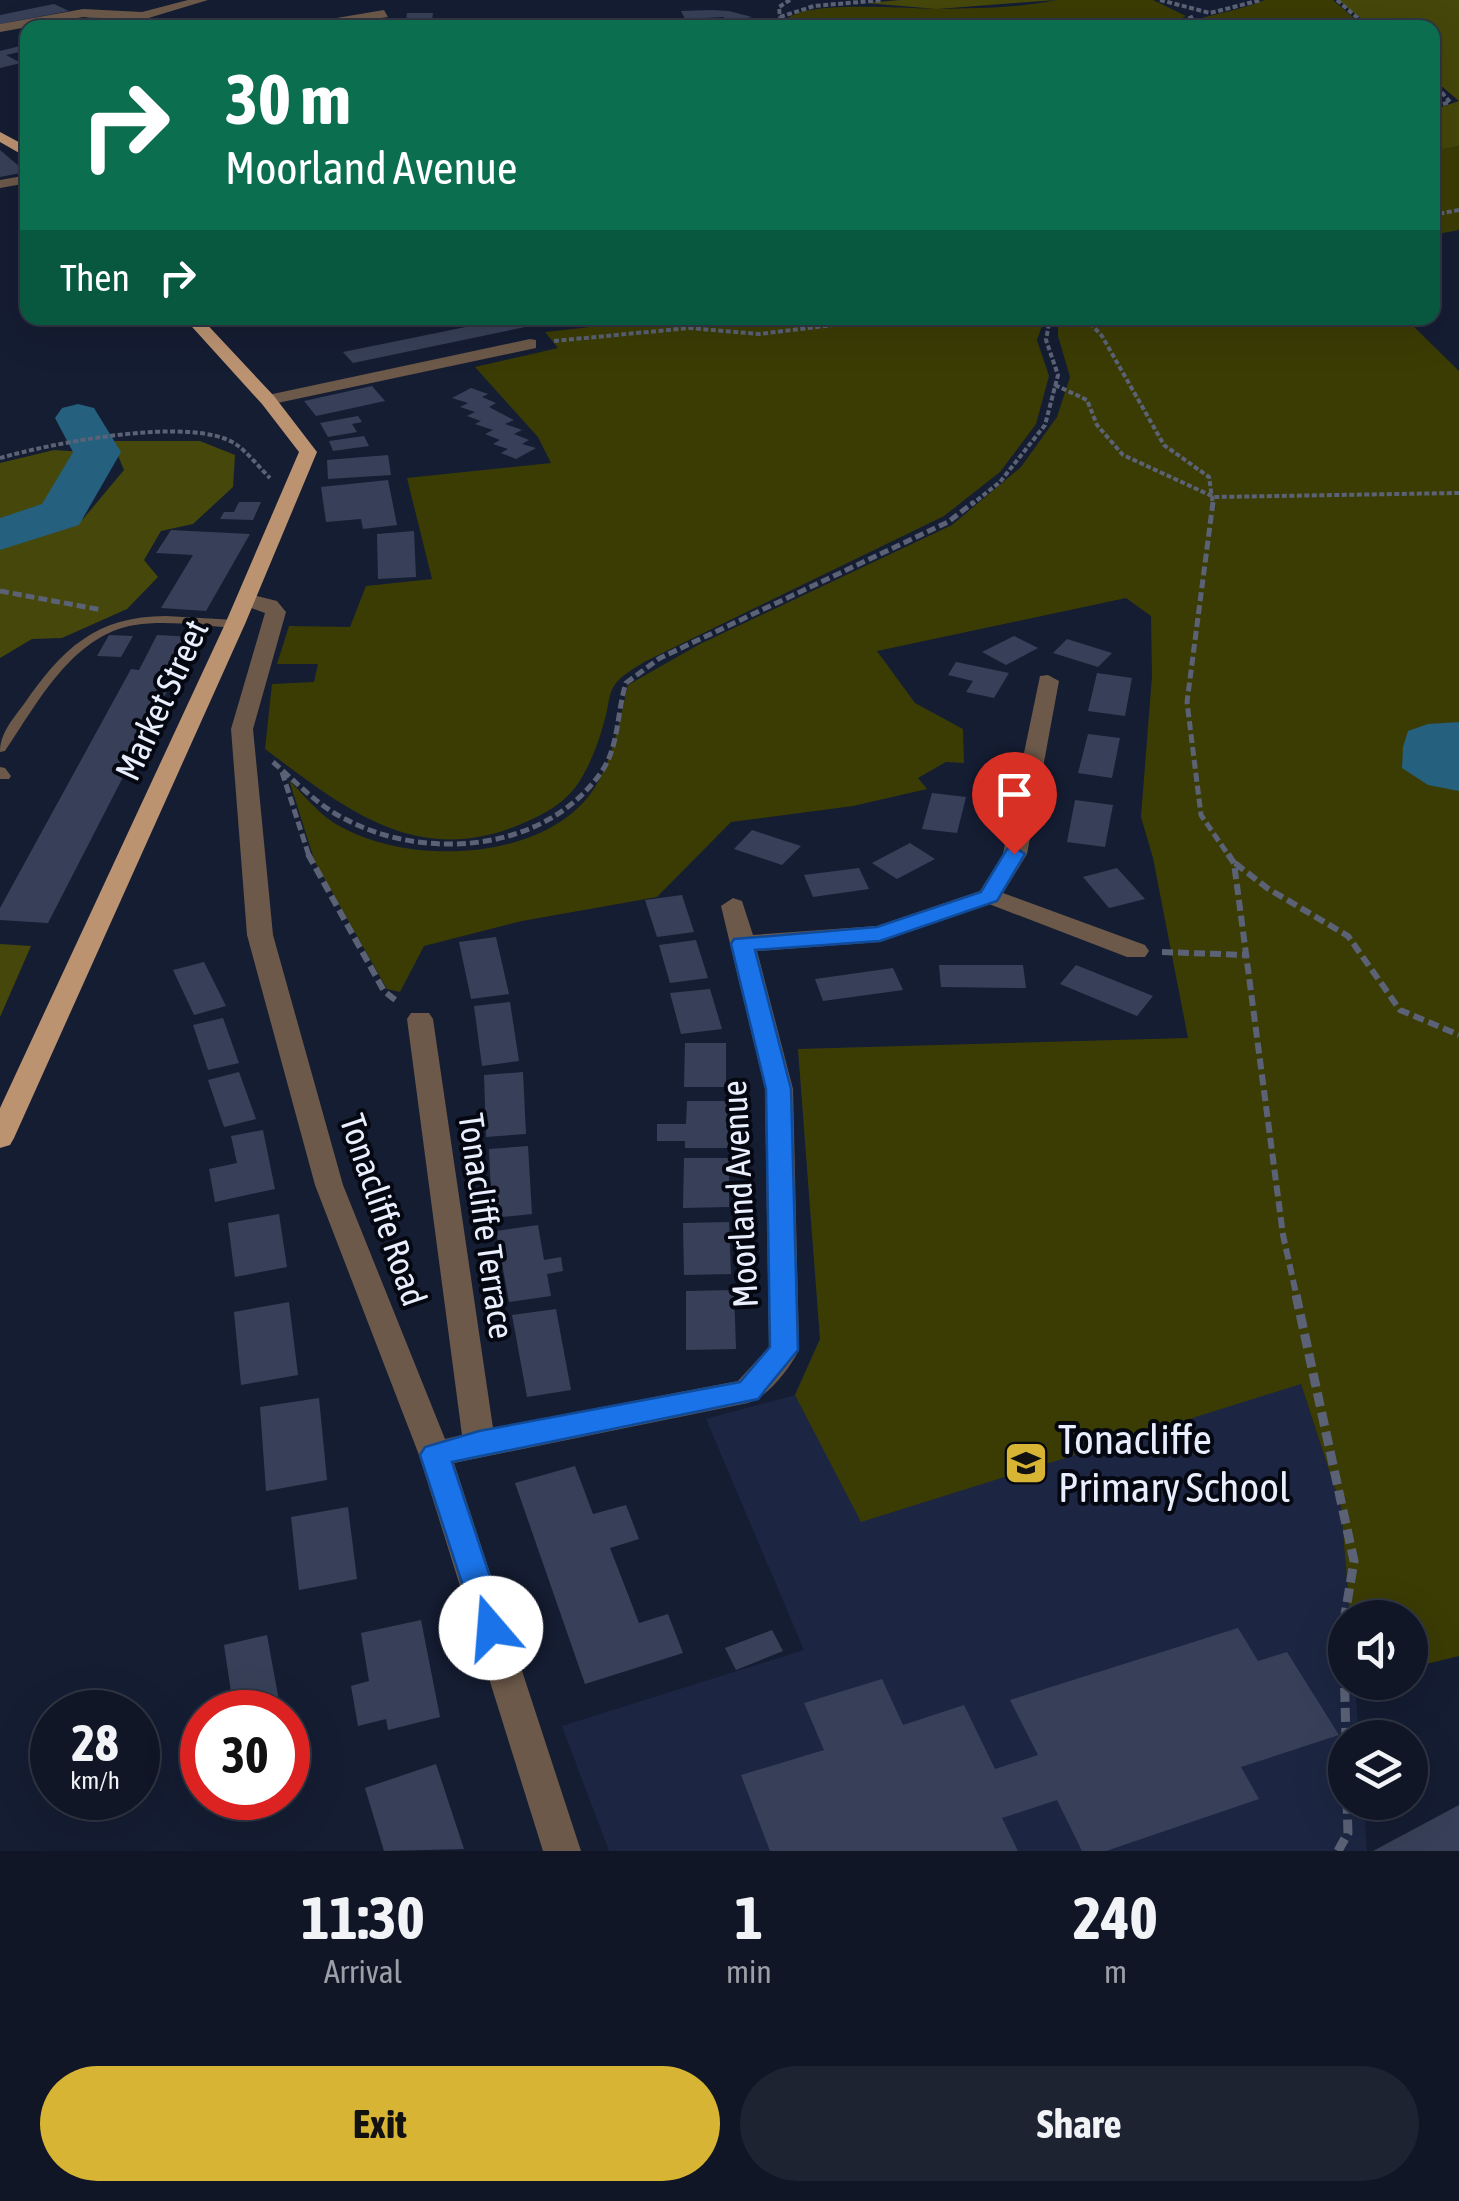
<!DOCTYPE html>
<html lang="en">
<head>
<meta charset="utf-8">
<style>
	:root { --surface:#101626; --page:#1e2332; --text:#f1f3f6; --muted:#9c9fa7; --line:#303543; --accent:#d7b434 }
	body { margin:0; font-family:"Asap Condensed",sans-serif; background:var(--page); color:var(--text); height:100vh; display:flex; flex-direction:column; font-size:38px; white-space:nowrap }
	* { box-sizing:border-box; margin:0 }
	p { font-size:32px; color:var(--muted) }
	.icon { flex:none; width:55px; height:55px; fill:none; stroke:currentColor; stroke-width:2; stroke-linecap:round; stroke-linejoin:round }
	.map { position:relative; height:1851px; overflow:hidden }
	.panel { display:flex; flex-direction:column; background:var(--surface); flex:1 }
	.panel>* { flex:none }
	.banner { position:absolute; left:20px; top:20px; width:1420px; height:305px; border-radius:20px; box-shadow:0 10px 40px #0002,0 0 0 2px var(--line); background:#0b6e4f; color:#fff; overflow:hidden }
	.controls { position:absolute; left:1328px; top:1600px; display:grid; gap:20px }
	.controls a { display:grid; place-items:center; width:100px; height:100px; border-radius:50%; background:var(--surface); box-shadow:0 10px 40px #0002,0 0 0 2px var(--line); font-size:50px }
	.speed { position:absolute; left:30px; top:1690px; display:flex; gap:20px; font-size:50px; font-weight:700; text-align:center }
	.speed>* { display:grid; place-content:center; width:130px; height:130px; border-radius:50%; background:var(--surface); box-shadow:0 10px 40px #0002,0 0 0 2px var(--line); line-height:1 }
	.speed small { font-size:25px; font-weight:400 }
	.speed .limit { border:15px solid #d22; background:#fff; color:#111 }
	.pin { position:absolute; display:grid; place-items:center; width:85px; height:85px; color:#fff; margin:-102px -42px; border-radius:50% 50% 50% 0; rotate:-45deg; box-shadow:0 0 10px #0007 }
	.pin .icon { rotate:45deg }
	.me { position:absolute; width:110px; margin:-55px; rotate:342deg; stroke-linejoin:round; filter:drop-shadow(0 0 8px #0008) }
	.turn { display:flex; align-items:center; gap:35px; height:210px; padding:0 40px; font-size:45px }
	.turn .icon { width:130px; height:130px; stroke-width:2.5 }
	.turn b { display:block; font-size:70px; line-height:85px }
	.then { display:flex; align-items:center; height:95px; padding:0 40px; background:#0003; gap:20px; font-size:38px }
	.eta { display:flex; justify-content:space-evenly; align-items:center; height:170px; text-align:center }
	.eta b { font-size:60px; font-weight:700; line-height:70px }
	.button { display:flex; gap:20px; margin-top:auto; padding:20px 40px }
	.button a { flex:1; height:115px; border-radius:60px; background:var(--accent); color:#111; font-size:40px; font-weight:700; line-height:115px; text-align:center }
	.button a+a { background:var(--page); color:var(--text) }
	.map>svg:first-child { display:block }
	.built { fill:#1c2642 }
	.green { fill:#3b3c04 }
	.forest { fill:#46470a }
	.water { fill:#25607f }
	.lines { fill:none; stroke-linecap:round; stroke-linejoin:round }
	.river { fill:#25607f; fill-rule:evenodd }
	.building { fill:#374058 }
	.path-far3 { stroke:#5b6276; stroke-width:4; stroke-dasharray:5 2.5; stroke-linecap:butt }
	.path-far2 { stroke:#5b6276; stroke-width:5; stroke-dasharray:9 4; stroke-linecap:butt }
	.path-far1 { stroke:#5b6276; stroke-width:6; stroke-dasharray:11 5; stroke-linecap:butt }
	.path { stroke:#5b6276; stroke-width:9; stroke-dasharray:14 6; stroke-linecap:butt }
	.service { fill:#6c5949; fill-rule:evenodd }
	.minor { fill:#6c5949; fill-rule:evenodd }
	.primary { fill:#bb9371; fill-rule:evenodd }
	.route { fill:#1a73e8; stroke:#114b97; stroke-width:2.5 }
	.labels { text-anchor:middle; stroke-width:8; stroke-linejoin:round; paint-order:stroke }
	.street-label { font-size:35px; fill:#e9effe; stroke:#050811 }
	.near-poi-label { font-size:42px; fill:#e9effe; stroke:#050811; text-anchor:start }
</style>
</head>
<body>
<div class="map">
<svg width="1459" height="1851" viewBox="0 0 1459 1851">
	<rect width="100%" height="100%" fill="#151d33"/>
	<path class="built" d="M1188,1039L1341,1507L1350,1617L1345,1618V1682L1355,1683L1359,1737L1345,1738V1802L1364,1803L1367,1851H609L562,1726L804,1650L706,1419L795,1395L820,1339L798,1049Z"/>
	<path class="green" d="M1056,0H1153L1186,16L1163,28H796L787,19C808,0 907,9 940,9C977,8 1021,8 1056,0Z
		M1265,0H1333L1364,27H1176C1205,14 1236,12 1265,0Z
		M1459,146V230L1433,235L1432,151Z
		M672,318H1045L1037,340L1049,376L1036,424L1000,472L944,516L644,662C635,668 619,677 614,686C609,693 608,707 606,715C600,738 593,759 581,779C565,805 541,816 514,827C412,866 342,806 265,749L272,684L314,682L318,664H277L289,626L350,627L366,586L432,579L407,478L551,463L538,437L475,367L558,348L545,332Z
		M1058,318H1405L1459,371V1656L1410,1668V1618L1350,1617L1341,1507L1301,1384L861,1522L795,1395L820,1339L798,1049L1188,1038L1153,858L1141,817L1152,676L1151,616L1126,598L877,651L915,703L963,729L964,763L946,762L918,778L927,789L853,806L731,822L657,897L522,921L424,946L400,992L387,989L315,862L289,780C301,792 313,807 327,818C395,868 547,865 595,787C613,758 620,718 628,685L700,644L952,525L1021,467L1057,417L1070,377L1058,336Z"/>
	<path class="forest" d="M900,0H1056L937,9L866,3Z
		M1338,0H1459V146L1433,151V110L1459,101L1433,79L1432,28L1371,27Z
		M112,441H200L235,455L233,487L193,524L161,531L144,560L158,577L127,609L62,638L32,639L0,658V543L83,519L124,470Z
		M54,450L84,452L46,508L0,527V463Z
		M0,944L31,946L0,1017Z"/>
	<path class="water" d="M1459,722V791L1428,785L1402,768L1403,747L1408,731L1428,724Z"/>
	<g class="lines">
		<path class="river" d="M78,404L94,408L121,452L79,525L0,550V518L42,504L73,452L55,418L62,408Z"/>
	</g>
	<path class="building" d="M54,4L69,11L0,24V15Z
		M711,10L729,11L752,17L733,22L723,17L685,19L681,11Z
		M407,13H433L431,28H405Z
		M95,15L112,19L87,28H59Z
		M28,44V50L6,55L21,63L0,68V51Z
		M0,150L26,172L0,177Z
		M510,318L525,327L353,363L343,352Z
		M372,386L385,401L316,416L304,401Z
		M471,388L488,394L482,397L496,403L489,407L514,420L505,424L522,430L514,434L529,440L522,444L536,448L516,459L501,453L508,449L493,444L500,440L485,434L493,430L475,424L481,421L467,416L475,412L460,407L468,403L452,398Z
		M358,416L362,422L352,424L357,432L328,437L320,423Z
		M364,436L369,446L333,451L329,441Z
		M388,455L391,475L328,479L327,460Z
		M388,480L397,525L363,529L361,519L326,522L321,487Z
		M239,502H261L253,520L220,519L224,512H234Z
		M171,530L250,534L206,611L161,608L193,555L156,553Z
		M414,531L416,577L378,579L377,534Z
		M109,635L133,636L121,657L97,656Z
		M157,635L195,637L48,923L0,920V908L131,669L139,670Z
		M1014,636L1038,648L1006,665L982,652Z
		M1067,639L1112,653L1098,667L1053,653Z
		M956,662L1009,673L994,698L966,692L973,681L948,675Z
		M1097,673L1132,678L1125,716L1088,711Z
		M1088,734L1120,738L1112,778L1078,773Z
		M932,793L966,797L957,833L922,829Z
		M1075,800L1113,805L1105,847L1067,842Z
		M752,830L776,838L801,846L782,865L734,849Z
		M910,843L935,859L897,879L872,863Z
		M859,868L869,889L813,897L804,875Z
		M1117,868L1145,899L1109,908L1083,877Z
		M682,895L694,932L657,937L645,900Z
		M496,937L509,994L471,999L459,942Z
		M696,940L708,978L670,983L659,945Z
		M204,962L226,1006L194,1015L173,970Z
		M939,965H1023L1026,988L941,987Z
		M1076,965L1153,996L1137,1016L1060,984Z
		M893,968L903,990L823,1001L815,979Z
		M710,989L722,1029L681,1034L670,993Z
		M510,1002L519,1061L482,1066L474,1006Z
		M223,1018L239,1063L208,1070L193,1025Z
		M685,1043H726V1087H684Z
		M239,1072L256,1119L224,1127L208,1080Z
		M523,1072L526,1134L486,1137L484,1075Z
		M687,1101H730L729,1148H685V1141H657V1124H686Z
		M263,1130L275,1189L215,1202L209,1169L237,1163L231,1136Z
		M528,1146L532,1214L492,1218L489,1149Z
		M684,1158H729V1207L683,1208Z
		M279,1214L287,1267L235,1277L228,1223Z
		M729,1222L731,1274L684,1275L683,1223Z
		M538,1225L544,1260L561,1257L563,1271L547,1274L551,1296L509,1302L496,1231Z
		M734,1290L736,1349L686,1350V1291Z
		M289,1302L298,1375L241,1385L234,1312Z
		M556,1309L571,1390L527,1397L512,1315Z
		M319,1398L327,1480L266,1491L260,1407Z
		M575,1466L593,1514L626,1505L639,1539L610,1548L639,1623L668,1614L683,1653L585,1684L515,1483Z
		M348,1507L357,1579L299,1590L291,1517Z
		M421,1620L440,1717L388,1730L386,1719L358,1726L351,1686L369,1681L361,1633Z
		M1238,1628L1258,1661L1287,1652L1339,1735L1241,1767L1259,1799L1106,1851H1082L1057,1800L1002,1818L1018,1851H770L741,1775L824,1750L804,1703L882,1679L903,1725L964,1705L995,1769L1038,1755L1010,1700Z
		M772,1630L783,1651L736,1670L725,1648Z
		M267,1635L281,1712H234L224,1645Z
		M436,1764L464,1849L384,1851L365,1788Z
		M1459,1805V1851H1373Z"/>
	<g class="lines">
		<path class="path-far3" d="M790,0L779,7L780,17L791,28
			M1160,0L1210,13L1261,0
			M1337,0L1369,28
			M780,17L814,6L883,0
			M1168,28L1194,16
			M1432,81L1450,102L1432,107
			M1432,215L1459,210
			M1076,318L1089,322L1102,336L1164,445L1209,477L1213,505
			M554,341L689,328L759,334L891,318
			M1055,385L1087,400L1097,425L1123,455L1214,497L1459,493
			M0,458C49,444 194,414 237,445C249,454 259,467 270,478
			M971,505L1000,482L1045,425L1058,375L1046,340L1050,318"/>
		<path class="path-far2" d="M1213,502L1187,702L1201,815L1229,856
			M0,591L102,610
			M273,762C296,782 317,805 345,819C426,862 547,852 602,771C619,746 617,711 626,683L660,658L948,522L974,502
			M282,772L309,856"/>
		<path class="path-far1" d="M308,854L384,991L399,1003
			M1228,854L1234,863L1283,1235L1297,1298
			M1235,863L1267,888L1348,936L1400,1010L1459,1035
			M1162,952L1247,955"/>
		<path class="path" d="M1296,1295L1354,1561L1343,1627L1346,1738
			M1338,1851L1348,1833L1347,1802"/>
		<path class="service" d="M166,616L235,620L241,624L235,628C202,626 168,620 135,625C72,635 37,704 5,751L0,752C0,733 13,719 24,704C62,649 96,616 166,616Z
			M0,767L5,768L11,776L9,779H0Z"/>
		<path class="minor" d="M188,0H208L142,20L83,17L0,32V24L83,9L142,12Z
			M384,10L388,17L314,28H277Z
			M28,175V183L0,188V180Z
			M530,339L536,340V348L268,405L259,400L268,395Z
			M245,593L277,601L286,612L253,729L273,935L343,1185L445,1439L462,1435L407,1019L411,1013H429L433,1019L493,1428L738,1381L769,1347L765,1089L721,906L733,898L742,901L753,935L877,926L980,891L1003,854L1040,676L1048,675L1059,681L1027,854L1003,893L1145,945L1149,951L1145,957H1127L989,904L880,942L757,951L793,1089L799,1350C789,1369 768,1397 748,1403L454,1463L581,1851H543L419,1455L315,1185L247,935L231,729L265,613L238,603V595Z"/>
		<path class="primary" d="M0,132L28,147V158L0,142Z
			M184,318H201L274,396L317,452L245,624L14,1138L10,1145L0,1148V1108L225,624L299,452L262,404Z"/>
	</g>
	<path class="route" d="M1014,847L1025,854L997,901L880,941L755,950L791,1089L798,1350L758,1399L452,1462L507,1628L502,1638L491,1642L480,1638L420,1455L425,1447L479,1431L740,1382L770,1347L766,1089L731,944L734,939L877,927L981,892L1007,849Z"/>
	<defs>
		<g id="school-square" transform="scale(2.25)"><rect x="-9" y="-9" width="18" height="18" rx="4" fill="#d7b434" stroke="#050811"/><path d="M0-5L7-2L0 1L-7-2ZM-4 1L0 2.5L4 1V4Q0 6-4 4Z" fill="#111"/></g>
	</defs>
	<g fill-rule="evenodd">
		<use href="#school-square" x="1026" y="1463"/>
	</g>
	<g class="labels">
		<g class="street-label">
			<text transform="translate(162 700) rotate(-65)" y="12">Market Street</text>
			<text transform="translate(740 1194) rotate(-93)" y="12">Moorland Avenue</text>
			<text transform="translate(383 1210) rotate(71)" y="12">Tonacliffe Road</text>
			<text transform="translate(486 1226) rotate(82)" y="12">Tonacliffe Terrace</text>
		</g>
		<g class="near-poi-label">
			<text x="1058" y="1454">Tonacliffe<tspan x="1058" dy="48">Primary School</tspan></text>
		</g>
	</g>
</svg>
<div class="controls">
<a><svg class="icon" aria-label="sound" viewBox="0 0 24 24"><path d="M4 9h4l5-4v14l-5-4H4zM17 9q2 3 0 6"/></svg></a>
<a><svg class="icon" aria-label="layers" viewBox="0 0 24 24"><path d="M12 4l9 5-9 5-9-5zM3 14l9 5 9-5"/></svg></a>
</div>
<div class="speed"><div>28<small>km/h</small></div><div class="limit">30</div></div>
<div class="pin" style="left:1014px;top:854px;background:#d93025"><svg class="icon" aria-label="arrive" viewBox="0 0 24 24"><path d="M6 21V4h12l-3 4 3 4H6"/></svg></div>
<svg class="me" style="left:491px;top:1628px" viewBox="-20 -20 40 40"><circle r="19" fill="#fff"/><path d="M0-13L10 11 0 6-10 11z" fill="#1a73e8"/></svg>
<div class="banner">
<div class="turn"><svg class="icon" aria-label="right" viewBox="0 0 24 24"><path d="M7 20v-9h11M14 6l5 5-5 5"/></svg><div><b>30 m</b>Moorland Avenue</div></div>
<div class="then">Then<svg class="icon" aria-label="right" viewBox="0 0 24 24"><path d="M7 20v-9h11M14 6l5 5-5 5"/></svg></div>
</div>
</div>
<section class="panel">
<div class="eta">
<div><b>11:30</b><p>Arrival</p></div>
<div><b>1</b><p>min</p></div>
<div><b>240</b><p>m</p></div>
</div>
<div class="button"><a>Exit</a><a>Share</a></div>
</section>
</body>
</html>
